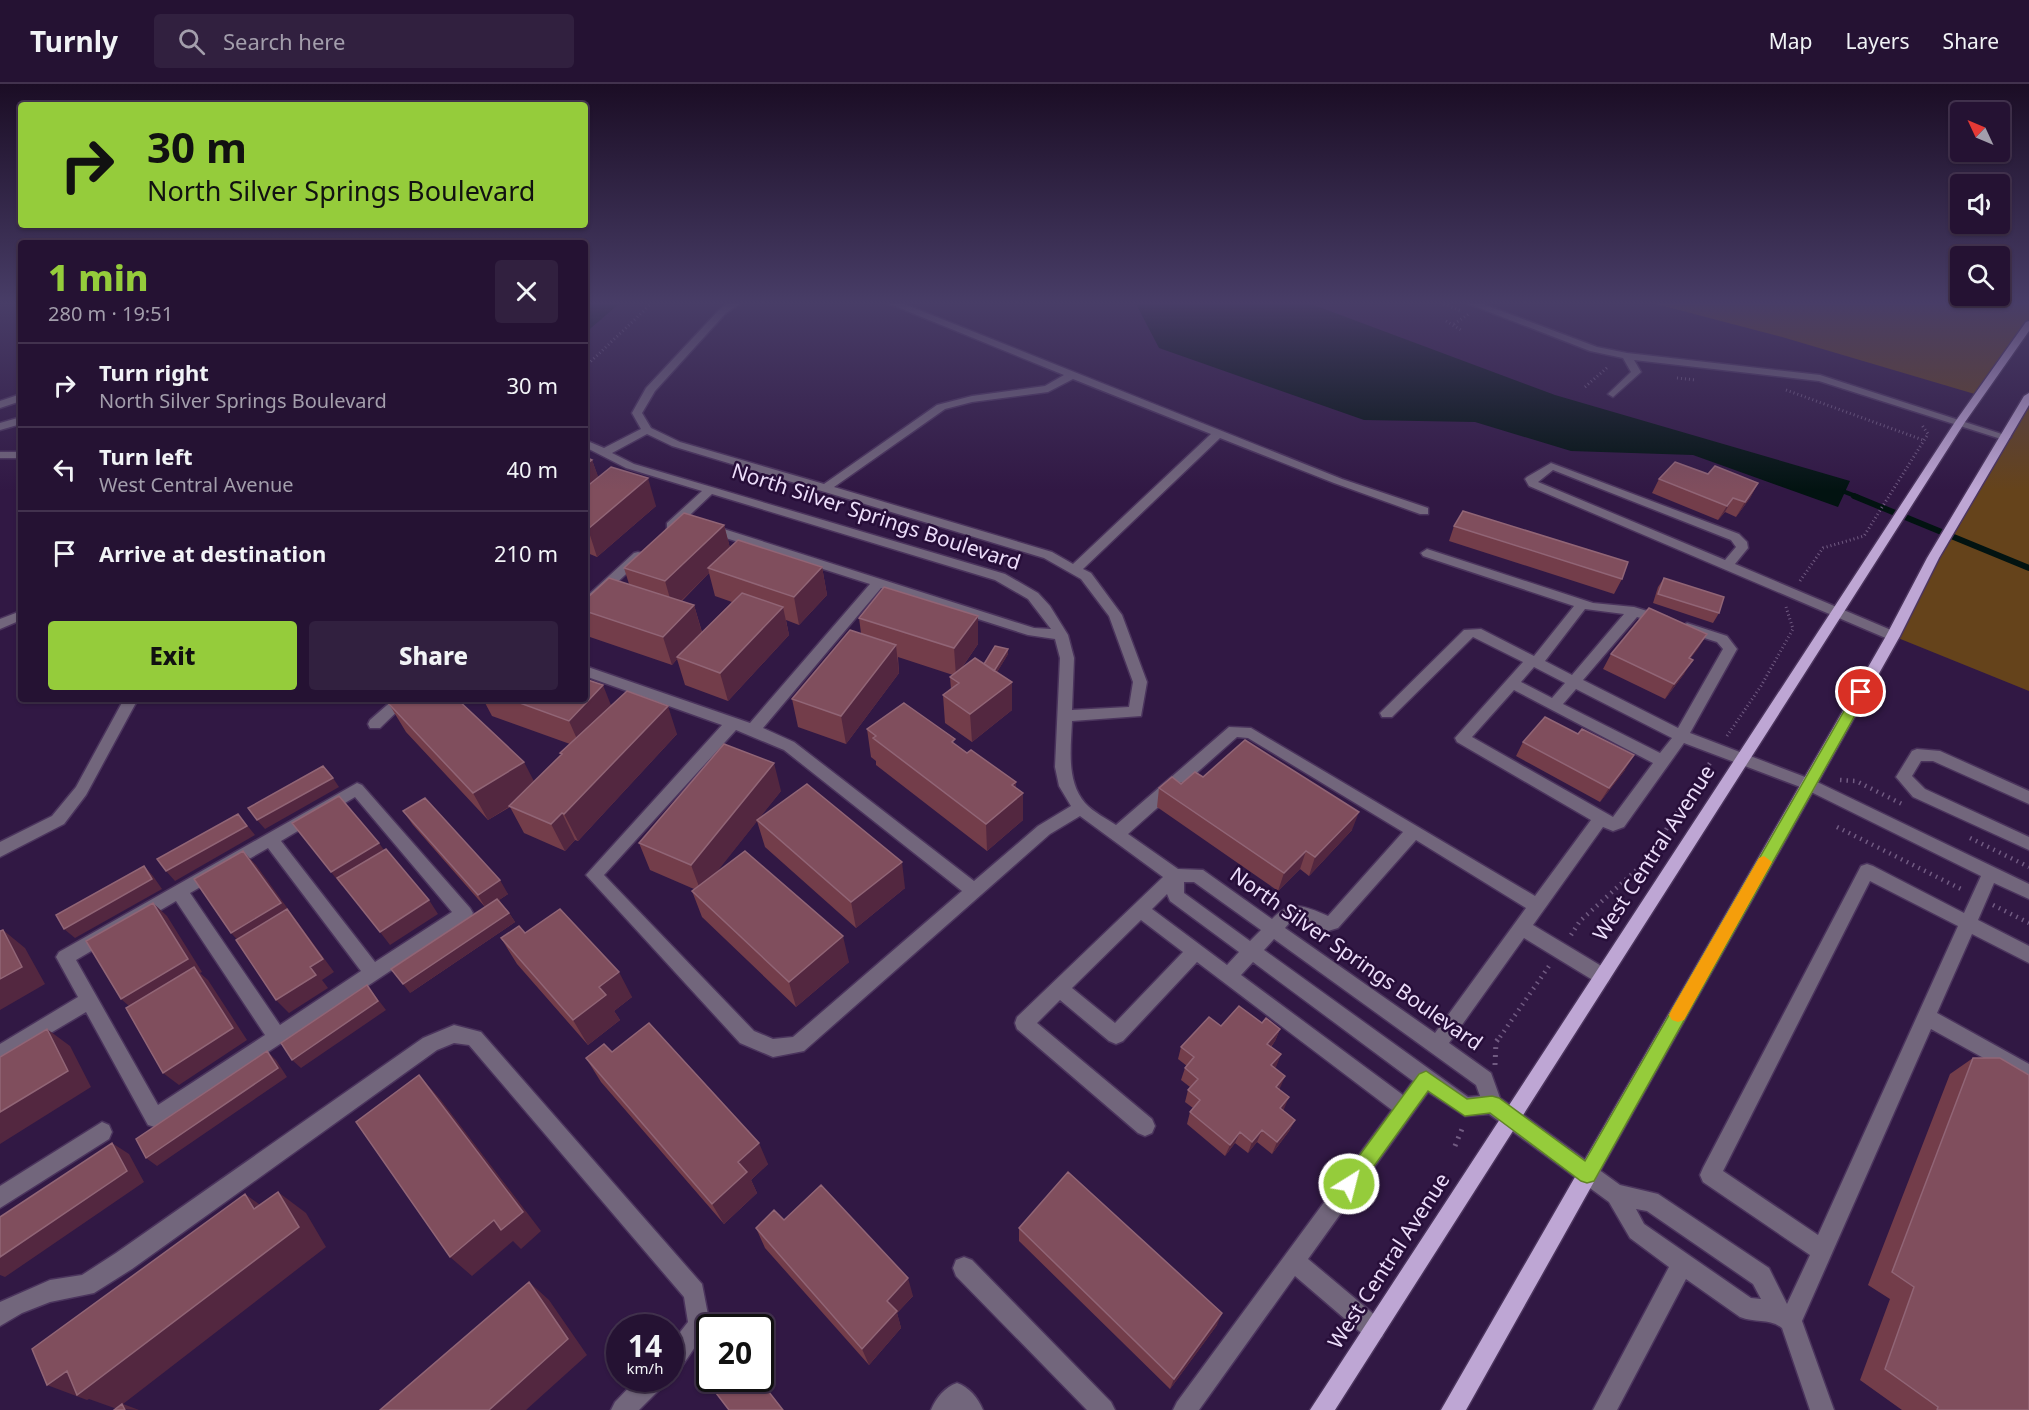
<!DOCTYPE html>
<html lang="en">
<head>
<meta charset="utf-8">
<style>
	:root { --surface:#251233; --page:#31203f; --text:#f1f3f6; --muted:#a39eac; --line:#42324e; --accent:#95cc3b }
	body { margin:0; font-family:"Noto Sans",sans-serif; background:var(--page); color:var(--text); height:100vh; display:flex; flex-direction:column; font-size:22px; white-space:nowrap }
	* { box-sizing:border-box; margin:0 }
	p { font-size:20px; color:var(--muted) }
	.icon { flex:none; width:33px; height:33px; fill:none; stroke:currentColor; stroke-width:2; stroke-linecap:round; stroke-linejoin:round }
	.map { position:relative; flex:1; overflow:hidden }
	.drawer { position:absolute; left:18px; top:156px; width:570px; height:462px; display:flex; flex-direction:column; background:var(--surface); border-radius:6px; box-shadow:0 2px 4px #0004,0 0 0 2px var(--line) }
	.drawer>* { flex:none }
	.top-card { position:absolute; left:18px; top:18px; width:570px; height:126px; border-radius:6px; box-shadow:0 2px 4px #0004,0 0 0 2px var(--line); background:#95cc3b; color:#111; overflow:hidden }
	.needle { width:39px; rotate:314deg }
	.tools { position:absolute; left:1950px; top:18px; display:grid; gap:12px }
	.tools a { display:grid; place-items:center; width:60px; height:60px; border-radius:6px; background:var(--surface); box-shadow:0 2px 4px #0004,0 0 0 2px var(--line); font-size:30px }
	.speed { position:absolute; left:606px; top:1230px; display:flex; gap:12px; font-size:30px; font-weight:700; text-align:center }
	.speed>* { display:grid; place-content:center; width:78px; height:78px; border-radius:50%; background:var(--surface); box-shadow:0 2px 4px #0004,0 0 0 2px var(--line); line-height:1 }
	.speed small { font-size:15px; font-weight:400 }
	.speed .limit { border:3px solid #111; border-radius:9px; background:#fff; color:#111 }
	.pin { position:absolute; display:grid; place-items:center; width:51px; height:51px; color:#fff; margin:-26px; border:3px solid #fff; border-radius:50%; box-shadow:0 2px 6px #0007 }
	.me { position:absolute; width:66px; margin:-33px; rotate:36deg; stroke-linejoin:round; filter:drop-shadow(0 0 4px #0008) }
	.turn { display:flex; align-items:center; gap:21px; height:126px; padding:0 30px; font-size:27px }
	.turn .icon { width:78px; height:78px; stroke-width:2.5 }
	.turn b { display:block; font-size:42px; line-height:51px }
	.round { display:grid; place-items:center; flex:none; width:63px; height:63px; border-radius:6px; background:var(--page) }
	.headline { display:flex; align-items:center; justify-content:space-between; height:102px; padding:0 30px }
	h1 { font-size:36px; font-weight:800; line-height:45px; color:var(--accent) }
	.cta { display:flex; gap:12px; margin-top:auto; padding:12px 30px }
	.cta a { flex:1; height:69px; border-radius:6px; background:var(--accent); color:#111; font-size:24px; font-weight:800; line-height:69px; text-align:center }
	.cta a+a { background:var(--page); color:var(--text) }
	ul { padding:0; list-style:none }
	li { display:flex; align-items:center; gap:18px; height:84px; padding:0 30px; border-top:2px solid var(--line) }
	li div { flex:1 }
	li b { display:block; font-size:22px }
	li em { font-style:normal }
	header { display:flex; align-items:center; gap:36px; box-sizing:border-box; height:84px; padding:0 30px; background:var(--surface); border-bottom:2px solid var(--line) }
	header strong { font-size:28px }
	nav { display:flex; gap:33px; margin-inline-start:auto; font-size:21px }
	.search { width:420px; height:54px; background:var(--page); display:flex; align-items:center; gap:15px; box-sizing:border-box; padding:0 21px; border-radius:6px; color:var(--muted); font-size:22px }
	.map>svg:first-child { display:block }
	.green { fill:#65431b }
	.water { fill:#021311 }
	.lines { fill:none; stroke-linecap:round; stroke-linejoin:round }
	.stream-far1 { stroke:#021311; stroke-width:4.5 }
	.stream { stroke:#021311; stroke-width:6 }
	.minor-casing { stroke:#4b345d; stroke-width:3 }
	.major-casing { stroke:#4b345d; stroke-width:3 }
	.path-far2 { stroke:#715b82; stroke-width:3; stroke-dasharray:1 3; stroke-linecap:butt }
	.path-far1 { stroke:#715b82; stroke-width:4.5; stroke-dasharray:1.5 5; stroke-linecap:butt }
	.path { stroke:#715b82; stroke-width:5; stroke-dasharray:2 6; stroke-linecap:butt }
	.minor { fill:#72667c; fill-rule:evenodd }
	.major { fill:#bea6d4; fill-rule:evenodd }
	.wall { fill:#733d4a; fill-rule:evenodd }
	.shaded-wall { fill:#532740 }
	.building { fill:#804e5d; stroke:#916576; stroke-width:1.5 }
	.route { fill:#95cc3b; stroke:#618526; stroke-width:1.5 }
	.slow { fill:#f59e0b }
	.labels { text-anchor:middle; stroke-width:5; stroke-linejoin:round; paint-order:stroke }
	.street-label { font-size:21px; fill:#ecddfa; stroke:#270e39 }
</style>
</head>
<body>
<header>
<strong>Turnly</strong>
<div class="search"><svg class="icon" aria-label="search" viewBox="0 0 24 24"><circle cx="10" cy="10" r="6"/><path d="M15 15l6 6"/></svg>Search here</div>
<nav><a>Map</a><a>Layers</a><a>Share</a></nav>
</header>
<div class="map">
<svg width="2029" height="1326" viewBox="0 0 2029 1326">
	<rect width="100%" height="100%" fill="#311844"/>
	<path class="green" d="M1656,220H2029V242L1978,311L1782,253Z
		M2029,313V607L1893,552Z"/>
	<path class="water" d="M585,220H619L585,249Z
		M1136,220H1311L1555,311L1850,397L1838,423L1693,371L1571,367L1475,338L1364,336L1159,264Z"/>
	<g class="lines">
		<path class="stream-far1" d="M1845,408L1858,413"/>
		<path class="stream" d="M1854,412L2029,484"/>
		<g class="minor-casing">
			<path id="minor" d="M727,220H739L725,230L655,307L642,329L651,344L680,358L824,400L937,321L972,312L1045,302L1064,291L890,220H904L1342,395L1428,424V430H1420L1334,399L1220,354L1083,485L1091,489L1122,531L1147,598L1141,632L1072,637C1071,664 1066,697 1085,719C1093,728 1107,735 1116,741L1229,643L1251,644L1535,812L1591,736L1457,658L1455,654L1523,578L1473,553L1392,633H1382L1380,629L1464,546L1481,545L1534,572L1574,522L1423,472L1421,469L1427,465L1593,519L1634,523L1667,533L1669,536L1667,539L1662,540L1637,533L1583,596L1678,644L1723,565L1717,558L1682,547L1680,544L1687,539L1727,552L1737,565L1690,649L1813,696L2029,800V815L1994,799L1978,836L2029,862V879L1972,850L1937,929L2029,980V999L1931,945L1802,1237L1834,1326H1810L1782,1244C1770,1234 1755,1239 1740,1233L1686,1195L1617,1326H1593L1669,1183L1630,1154L1609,1118L1489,1030L1465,1032L1428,1008L1308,1175L1382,1237L1385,1245L1382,1253L1374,1256L1366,1253L1295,1192L1199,1326H1173L1177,1318L1392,1026L1197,878L1123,957L1116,960L1109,957L1060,916L1037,939L1152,1035L1155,1042L1152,1049L1145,1052L1138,1049L1017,945L1015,939L1017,933L1163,793L1080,732L1050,750L804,967L773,973L740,959L586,791L722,641L585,592V582L750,639L870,500L704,447L702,444L708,440L1034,544L1051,545L1028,515L995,496L712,410L675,445H667V439L702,407L626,384L585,363V356L604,364L641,345L632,329L646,304L719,226ZM1073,295L1211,350L1073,480L1052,468L834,403L945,325L972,318L1048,308ZM647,350L672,362L1044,474L1081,495L1109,532L1133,598L1129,623L1072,626L1074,574L1068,551L1050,522L1038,509L1005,490L634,380L612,369ZM881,504L1028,551L1055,555L1060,574L1055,683L1059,702L1071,722L1038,742L974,797L794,658L763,644ZM1585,525L1624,530L1572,591L1545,577ZM1534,583L1565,599L1552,614L1521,598ZM1576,605L1672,654L1660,669L1563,620ZM1514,606L1653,679L1613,733L1472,653ZM736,646L784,666L962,807L793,953L773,955L754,947L604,791ZM1237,653L1248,654L1403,748L1328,832C1305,822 1291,815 1272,835L1203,786L1178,785L1128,750ZM1684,659L1803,704L1981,792L1964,829L1873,782L1867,780L1861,782L1703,1084L1700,1091L1703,1098L1810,1171L1787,1220L1769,1184L1658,1110L1620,1101L1500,1014L1491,989L1449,959L1524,854L1596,898L1602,900L1608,898L1611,892L1608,886L1533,841L1603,743L1613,747L1624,743ZM1416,756L1526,824L1435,949L1285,844L1291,837L1302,836L1328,847L1338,844ZM1870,797L1958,842L1818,1151L1723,1087ZM1184,798H1194L1261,846L1250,857L1184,809ZM1167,810L1170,817L1239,868L1227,881L1152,825ZM1141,836L1183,868L1115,939L1072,904ZM1274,855L1476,1001L1480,1012L1468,1013L1264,866ZM1253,878L1413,997L1403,1011L1241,891ZM1636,1125L1647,1127L1753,1200L1761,1215L1751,1214L1644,1140Z
				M1469,220H1483L1597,263L1627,269L1820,291L2011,353L2005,356L2001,355L1819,297L1634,276L1641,288L1613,313L1608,310L1631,288L1623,274L1590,267Z
				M21,310V317L0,324V317Z
				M21,333V340L0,346V339Z
				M0,368H21V374H0Z
				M1551,379L1739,450L1747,458L1748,464L1735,480L1898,549L1900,552L1898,555H1888L1529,402L1525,395L1527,393ZM1553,386L1731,456L1736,463L1725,476L1538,398Z
				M638,468L642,469V475L590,524L585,525V514L634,469Z
				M21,527V536L0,545V535Z
				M124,615H138L86,711L64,740L0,773V758L52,732L76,703Z
				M394,615H410L380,644H370L368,640L370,636Z
				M1917,665L1940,667L2029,707V720L1933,677H1921L1912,692L1925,705L2029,753V766L1913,713L1896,693L1912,667Z
				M357,699L362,701L470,824L473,829L470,834L155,1043L148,1041L86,928L0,979V960L78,913L56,873L59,868ZM355,713L452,828L375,878L281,757ZM268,764L361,887L280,941L190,809ZM176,817L265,951L158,1021L76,876Z
				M454,941L481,948L702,1200L710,1241L678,1288L670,1291V1261L688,1238L684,1213L469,961L454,959L437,966L132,1185L94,1209L50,1218L22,1229L0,1242V1218L50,1196L82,1191L116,1169L423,954Z
				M102,1038L109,1041L112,1048L109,1055L0,1124V1102Z
				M964,1173L972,1176L1111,1318L1115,1326H1087L956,1192L953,1184L956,1176Z
				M638,1294H666L663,1302L639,1326H611L615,1318Z
				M957,1299C969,1303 978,1314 983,1326H931C936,1314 945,1303 957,1299Z"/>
		</g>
		<g class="major-casing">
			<path id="major" d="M2029,237V247L1965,338L1335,1326H1310L1955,338L2026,238Z
				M2029,309V321L1939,474L1900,552L1466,1326H1441L1886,552L1927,474L2024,312Z"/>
		</g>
		<path class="path-far2" d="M1444,220L1461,227
			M1446,237L1461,246
			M1454,240L1469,230
			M585,283L651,220
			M1677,294L1696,296
			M1585,303L1609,282
			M1786,306L1923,356
			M1800,497L1823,464L1864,452L1928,350L1922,341
			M1727,652L1761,602L1793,545L1786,523"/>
		<path class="path-far1" d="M1840,696L1856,697L1904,721
			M1837,743L1963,806
			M1970,754L2029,783
			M1993,821L2029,839
			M1571,851L1580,837L1644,779L1710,679
			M1500,953L1549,882"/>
		<path class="path" d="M1495,981L1496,958L1501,951
			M1455,1062L1464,1040"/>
		<use href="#minor" class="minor"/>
		<use href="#major" class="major"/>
	</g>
	<path class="wall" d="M585,373L592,376L598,393L656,422L597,473L585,468Z
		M1708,390L1758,399L1750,414L1736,433L1725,428L1718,436L1652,409L1659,395Z
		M724,441L730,464L822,483L827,511L799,541L786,536L789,551L728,617L685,601L677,575L672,581L587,552L585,546V516L629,500L624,484ZM709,489L715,512L732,518L702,548L694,521L682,517Z
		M1454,442L1622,495L1614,510L1449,457Z
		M1664,494L1719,529L1713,539L1653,519L1658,503Z
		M978,532V560L961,585L984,580L1008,565V570L997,588L1012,626L972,658L945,639L943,611L951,605L950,593L953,591L898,573L899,589L846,660L798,643L792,615L861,549L859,534Z
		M1707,550L1690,574L1684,590L1665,615L1603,585L1611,570Z
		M483,615H585L611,621L677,650L578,757L575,756L565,767L524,749L510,723L488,736L406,648L389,620L534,698L561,671L560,669L570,660L492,632Z
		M867,645L955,660L967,669L1016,698V704L1023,736L987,767L876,681V677L871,673Z
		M1523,658L1625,686L1600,718L1516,672Z
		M1203,693L1352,746L1309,792L1300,785L1278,807L1157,723L1159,704Z
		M781,707L759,734L905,804L856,844L765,763L757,737L716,788L849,878L796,923L702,833L692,807L694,805L650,786L639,759Z
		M403,727L508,810L499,816L509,829L515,838L410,909L485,823L413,741Z
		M525,849L632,913L614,927L620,936L588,961L517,880L501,854Z
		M1262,939L1280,945L1275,957L1271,963L1281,970L1275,984L1284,1025L1283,1026L1295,1036L1289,1047L1272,1070L1257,1058L1248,1069L1235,1059L1225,1072L1187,1040L1190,1028L1193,1024L1185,1018L1188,1006L1190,1003L1181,996L1185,984L1187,982L1178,975L1181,963L1221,942Z
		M612,968L768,1080L751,1096L757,1109L724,1140L601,998L586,974Z
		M1973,974L2029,1326H1902L1860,1296L1890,1215L1868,1201L1950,990Z
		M784,1136L913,1212L897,1229L901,1244L869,1281L765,1164L756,1144Z
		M1019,1144L1217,1241L1170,1305L1019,1157Z"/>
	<path class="shaded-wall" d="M592,376L602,403L585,414V381Z
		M648,394L656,422L597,473L588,445Z
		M1758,399L1750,414L1736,433L1745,418Z
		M1733,414L1725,428L1718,436L1727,422Z
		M724,441L731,468L708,484L709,489L673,525L665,497Z
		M822,483L827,511L799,541L794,513Z
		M694,521L702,549L677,573V575L672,581L663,553Z
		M783,523L789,551L728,617L720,589Z
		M978,532V560L956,592L954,564Z
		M1707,550L1698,565L1680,588L1689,574Z
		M896,561L899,589L846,660L841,632Z
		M1008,565V570L994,593V588Z
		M1693,576L1684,590L1665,615L1674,600Z
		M1012,598V626L972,658L970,630Z
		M603,601L614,629L581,664L569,637Z
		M668,622L677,650L578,757L564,730Z
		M1634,671L1625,686L1600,718L1609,704Z
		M524,678L538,705L488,736L473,709Z
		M774,679L781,707L701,808L691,781Z
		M333,694L339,703L265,745L257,736Z
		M1016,698V715L1023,709V736L987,767L986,740L1012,701Z
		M1359,728L1352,746L1309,792L1315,773Z
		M562,729L575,756L565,767L551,740Z
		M238,730L255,751L175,797L166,787Z
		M379,759L389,773L342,802L331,788Z
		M243,767L256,781L334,888L322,896L328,904L289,929L276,916L244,863L231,849Z
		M1306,767L1300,785L1278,807L1284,789Z
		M902,778L905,804L856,844L851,818Z
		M144,782L153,792L162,805L75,854L64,845Z
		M500,796L508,810L486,825L478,811Z
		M429,816L438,830L390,861L380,848Z
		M153,819L167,832L202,888L200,889L208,896L247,956L179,1001L163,989L136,928L121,915Z
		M509,829L515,838L410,909L403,900Z
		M3,846L25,864L45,900L0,926V895Z
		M843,852L849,878L796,923L789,898Z
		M619,888L632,913L614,927L620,936L588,961L573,936L599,903Z
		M367,901L386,926L301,984L292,976Z
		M47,945L70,962L91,1003L0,1060V1028Z
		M1280,945L1275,957L1263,972L1267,960Z
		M267,967L276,976L287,993L157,1082L146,1074Z
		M1281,970L1276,983L1267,994L1271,981Z
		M419,991L440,1015L541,1147L521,1165L513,1157L472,1192L450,1173Z
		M1285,992L1280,1004L1271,1015L1276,1003Z
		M1289,1013L1284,1025L1275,1036L1280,1024Z
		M1295,1036L1289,1047L1272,1070L1277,1058Z
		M1262,1046L1257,1058L1248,1069L1252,1058Z
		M1240,1048L1235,1059L1225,1072L1230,1061Z
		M112,1059L129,1070L144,1098L5,1193L0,1191V1173Z
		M759,1059L768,1080L751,1096L757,1109L724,1140L712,1120L738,1078Z
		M278,1108L306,1129L326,1163L123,1320L139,1326L117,1325L89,1315L87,1316L47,1301Z
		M245,1110L274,1131L254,1125Z
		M908,1194L913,1212L897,1229L901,1244L869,1281L862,1265L887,1217Z
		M529,1198L549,1216L587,1271L526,1326H489Z
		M1222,1229L1217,1241L1170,1305L1174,1295Z"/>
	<path class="building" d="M585,373L592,376L585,381Z
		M1675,378L1708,390L1715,382L1758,399L1745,418L1733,414L1727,422L1659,395Z
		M611,383L648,394L588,445L585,444V404Z
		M1463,427L1628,478L1622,495L1454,442Z
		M684,429L724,441L665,497L624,484Z
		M738,456L822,483L794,513L708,484Z
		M609,494L694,521L663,553L585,527V516Z
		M1664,494L1724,513L1719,529L1658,510Z
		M884,503L978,532L954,564L859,534Z
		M742,509L783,523L720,589L677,573Z
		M1649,524L1707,550L1689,574L1693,576L1674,600L1611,570Z
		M850,546L896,561L841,632L792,615Z
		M995,562L1008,565L994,587L984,580Z
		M975,574L1012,598L970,630L943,611L959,599L950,593Z
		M585,595L603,601L569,637L509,615H585Z
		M627,607L668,622L564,730L562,729L551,740L509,722L562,670L560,669Z
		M399,615H457L524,678L473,709L389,620Z
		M904,619L955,655L952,658L967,669L971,666L1016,698L1012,701L1023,709L986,740L873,654L876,652L867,645Z
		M1545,633L1578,650L1582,645L1634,671L1609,704L1523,658Z
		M1245,656L1359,728L1315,773L1306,767L1284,789L1159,704L1172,693L1181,700L1195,688L1203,693Z
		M724,660L774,679L691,781L639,759Z
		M323,682L333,694L257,736L248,724Z
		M807,700L902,778L851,818L757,736Z
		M339,712L379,759L331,788L292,739Z
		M425,714L500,796L478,811L403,727Z
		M238,730L247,742L166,787L157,775Z
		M386,765L429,816L380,848L337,794Z
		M243,767L281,819L231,849L194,795Z
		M745,767L843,852L789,898L692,807Z
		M144,782L152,795L64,845L56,831Z
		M497,815L509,829L403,900L391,885Z
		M153,819L188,875L121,915L86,857Z
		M287,825L323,875L310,883L316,891L276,916L236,856Z
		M560,825L619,888L599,903L606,911L573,936L501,854L519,842L525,849Z
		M3,846L22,883L0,895V847Z
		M194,883L233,944L163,989L126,924Z
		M367,901L378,917L292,976L281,959Z
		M1239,922L1262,939L1266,934L1280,945L1267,960L1281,970L1271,981L1285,992L1276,1003L1289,1013L1280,1024L1295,1036L1277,1058L1262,1046L1252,1058L1240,1048L1230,1061L1190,1028L1200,1016L1188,1006L1198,995L1185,984L1194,973L1181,963L1209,933L1221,942Z
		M649,939L759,1059L738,1078L747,1088L712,1120L586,974L604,960L612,968Z
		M47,945L68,987L0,1028V973Z
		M267,967L278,984L146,1074L136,1055Z
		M1973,974H2000L2029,991V1326H1937L1938,1323L1885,1285L1914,1203L1892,1188Z
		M419,991L523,1128L501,1146L494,1136L450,1173L356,1038Z
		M112,1059L127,1087L0,1173V1133Z
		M1068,1088L1222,1229L1174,1295L1019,1144Z
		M821,1101L908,1194L887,1217L897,1227L862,1265L756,1144L774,1126L784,1136Z
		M278,1108L299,1143L77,1311L67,1287L47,1301L32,1265L245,1110L254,1125Z
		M529,1198L568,1255L489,1326H380Z
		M724,1294H758L783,1326H729L713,1305Z
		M122,1320L125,1326H114Z"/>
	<linearGradient id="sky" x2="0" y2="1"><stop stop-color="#1b0d25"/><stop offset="0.54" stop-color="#483d67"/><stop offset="1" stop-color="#483d67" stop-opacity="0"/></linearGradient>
	<rect width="2029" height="406" fill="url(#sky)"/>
	<path class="route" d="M1861,603L1868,608L1594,1097L1587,1099L1581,1097L1490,1029L1465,1032L1428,1007L1356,1107L1349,1110L1343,1107L1340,1100L1343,1094L1419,990L1426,987L1467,1015L1492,1012L1499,1014L1585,1077L1855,608Z"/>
	<path class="slow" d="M1764,772L1772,778L1684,936L1678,938L1672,936L1669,931L1672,925L1759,774Z"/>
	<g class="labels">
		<g class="street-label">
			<text transform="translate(876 433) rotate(18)" y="7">North Silver Springs Boulevard</text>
			<text transform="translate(1654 769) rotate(-57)" y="7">West Central Avenue</text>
			<text transform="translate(1356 875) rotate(35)" y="7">North Silver Springs Boulevard</text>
			<text transform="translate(1389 1177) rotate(-57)" y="7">West Central Avenue</text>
		</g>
	</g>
</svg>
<div class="tools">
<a><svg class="needle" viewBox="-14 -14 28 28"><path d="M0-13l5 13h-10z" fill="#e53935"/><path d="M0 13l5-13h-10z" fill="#a39eac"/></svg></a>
<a><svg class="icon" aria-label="sound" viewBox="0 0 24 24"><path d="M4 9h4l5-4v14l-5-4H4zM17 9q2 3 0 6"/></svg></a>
<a><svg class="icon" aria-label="search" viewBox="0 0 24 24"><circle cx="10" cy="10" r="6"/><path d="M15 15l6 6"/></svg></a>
</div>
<div class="speed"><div>14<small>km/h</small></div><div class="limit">20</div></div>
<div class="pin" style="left:1861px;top:608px;background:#d93025"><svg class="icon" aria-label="arrive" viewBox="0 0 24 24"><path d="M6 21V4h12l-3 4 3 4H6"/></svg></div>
<svg class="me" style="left:1349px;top:1100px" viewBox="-20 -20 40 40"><circle r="17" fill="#95cc3b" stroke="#fff" stroke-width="3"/><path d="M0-11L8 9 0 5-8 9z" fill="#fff"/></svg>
<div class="top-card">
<div class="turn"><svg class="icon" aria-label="right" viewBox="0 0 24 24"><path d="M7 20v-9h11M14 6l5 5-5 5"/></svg><div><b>30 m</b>North Silver Springs Boulevard</div></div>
</div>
<section class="drawer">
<div class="headline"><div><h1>1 min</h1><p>280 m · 19:51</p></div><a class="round"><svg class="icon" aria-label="close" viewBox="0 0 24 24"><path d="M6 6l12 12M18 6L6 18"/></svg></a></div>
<ul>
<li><svg class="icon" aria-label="right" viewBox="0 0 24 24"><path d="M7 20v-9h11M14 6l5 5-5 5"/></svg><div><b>Turn right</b><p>North Silver Springs Boulevard</p></div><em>30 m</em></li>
<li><svg class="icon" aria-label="left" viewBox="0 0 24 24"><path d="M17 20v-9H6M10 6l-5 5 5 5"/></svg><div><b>Turn left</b><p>West Central Avenue</p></div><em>40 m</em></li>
<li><svg class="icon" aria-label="arrive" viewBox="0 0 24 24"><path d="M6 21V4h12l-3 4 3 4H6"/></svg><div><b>Arrive at destination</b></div><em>210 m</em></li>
</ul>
<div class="cta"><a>Exit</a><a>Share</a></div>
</section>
</div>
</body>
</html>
